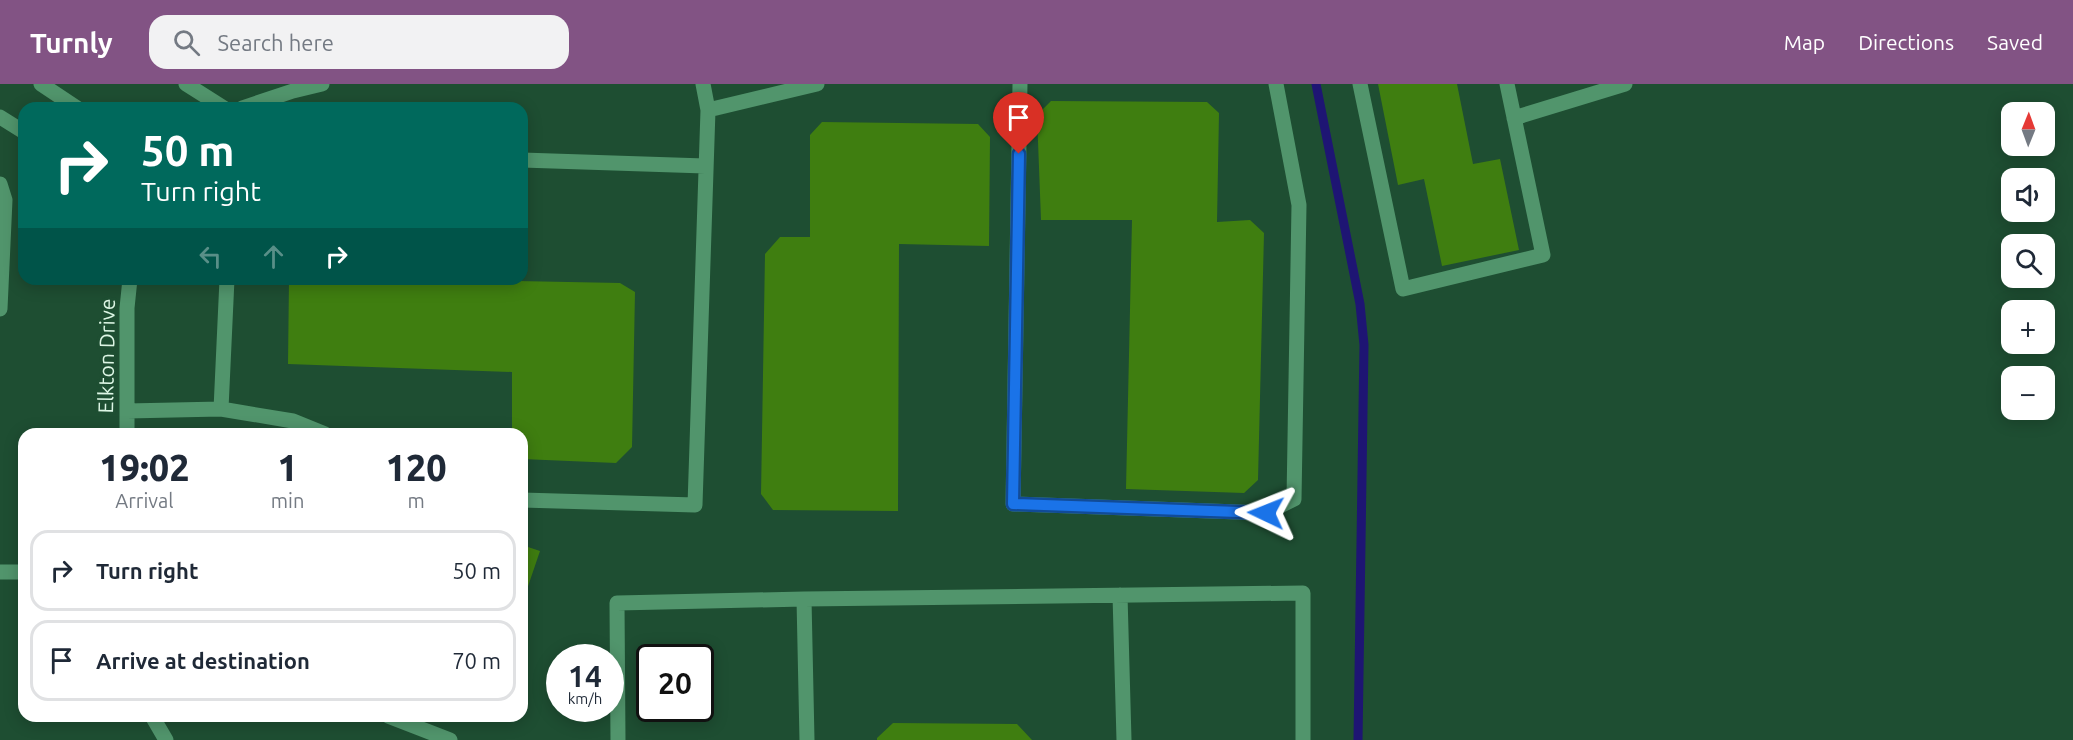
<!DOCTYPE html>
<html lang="en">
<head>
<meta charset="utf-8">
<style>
	:root { --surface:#fff; --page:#f2f2f3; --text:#1f2937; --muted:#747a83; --line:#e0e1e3; --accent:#825384 }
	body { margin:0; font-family:Ubuntu,sans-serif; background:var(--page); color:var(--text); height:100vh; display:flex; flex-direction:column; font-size:22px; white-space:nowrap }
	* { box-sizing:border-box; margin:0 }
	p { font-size:20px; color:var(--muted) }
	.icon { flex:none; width:33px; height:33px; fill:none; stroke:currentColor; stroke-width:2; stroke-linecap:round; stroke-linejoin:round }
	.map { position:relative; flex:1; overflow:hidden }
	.side { position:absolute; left:18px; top:344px; width:510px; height:294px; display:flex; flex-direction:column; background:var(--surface); border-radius:18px; box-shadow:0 3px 15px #0003 }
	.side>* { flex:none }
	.hud { position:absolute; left:18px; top:18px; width:510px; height:183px; border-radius:18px; box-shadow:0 3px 15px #0003; background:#00695c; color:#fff; overflow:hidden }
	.needle { width:39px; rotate:1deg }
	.controls { position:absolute; left:2001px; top:18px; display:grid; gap:12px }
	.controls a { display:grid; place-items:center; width:54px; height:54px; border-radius:12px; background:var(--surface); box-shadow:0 3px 15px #0003; font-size:30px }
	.speed { position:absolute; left:546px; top:560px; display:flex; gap:12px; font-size:30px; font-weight:700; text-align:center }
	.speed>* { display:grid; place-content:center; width:78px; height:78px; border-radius:50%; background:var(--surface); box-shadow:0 3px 15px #0003; line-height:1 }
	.speed small { font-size:15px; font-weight:400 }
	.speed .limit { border:3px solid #111; border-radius:9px; background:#fff; color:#111 }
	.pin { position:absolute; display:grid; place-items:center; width:51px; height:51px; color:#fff; margin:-62px -26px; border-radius:50% 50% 50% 0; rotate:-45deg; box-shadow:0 0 6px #0007 }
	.pin .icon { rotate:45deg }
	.me { position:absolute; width:66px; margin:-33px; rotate:272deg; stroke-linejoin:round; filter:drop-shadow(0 0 4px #0008) }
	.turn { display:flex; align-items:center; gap:21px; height:126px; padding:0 24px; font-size:27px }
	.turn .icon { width:78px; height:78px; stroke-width:2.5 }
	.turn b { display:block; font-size:42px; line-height:51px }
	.lanes { display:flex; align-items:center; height:57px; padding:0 24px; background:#0003; justify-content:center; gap:30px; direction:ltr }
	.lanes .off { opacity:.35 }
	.eta { display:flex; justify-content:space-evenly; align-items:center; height:102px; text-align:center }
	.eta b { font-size:36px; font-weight:800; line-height:42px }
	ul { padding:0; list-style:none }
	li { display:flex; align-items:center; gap:18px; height:81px; margin:0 12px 9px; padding:0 12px; border:3px solid var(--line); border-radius:18px }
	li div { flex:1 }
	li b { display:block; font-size:22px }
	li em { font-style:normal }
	header { display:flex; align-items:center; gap:36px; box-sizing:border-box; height:84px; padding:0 30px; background:var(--accent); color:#fff }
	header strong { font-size:28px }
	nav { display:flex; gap:33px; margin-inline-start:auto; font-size:21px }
	.search { width:420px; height:54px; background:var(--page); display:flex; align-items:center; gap:15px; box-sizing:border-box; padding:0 21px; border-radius:18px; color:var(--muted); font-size:22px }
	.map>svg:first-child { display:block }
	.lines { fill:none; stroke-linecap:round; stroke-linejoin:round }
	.stream { stroke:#1e1573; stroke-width:9 }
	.building { fill:#3f7e10 }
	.minor { stroke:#51956c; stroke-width:15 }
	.route-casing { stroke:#114b97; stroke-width:15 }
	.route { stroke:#1a73e8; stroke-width:10 }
	.labels { text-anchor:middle; stroke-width:6; stroke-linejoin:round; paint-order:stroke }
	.street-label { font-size:21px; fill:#ddf6e5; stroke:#1e4e32 }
</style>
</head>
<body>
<header>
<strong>Turnly</strong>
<div class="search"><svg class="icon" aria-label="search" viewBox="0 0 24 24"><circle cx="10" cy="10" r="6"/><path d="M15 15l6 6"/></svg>Search here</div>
<nav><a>Map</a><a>Directions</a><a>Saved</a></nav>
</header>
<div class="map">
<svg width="2073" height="656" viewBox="0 0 2073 656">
	<rect width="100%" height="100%" fill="#1e4e32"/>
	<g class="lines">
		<path class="stream" d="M1316,0L1360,220L1364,261L1358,656"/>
	</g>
	<path class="building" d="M1378,0H1457L1473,80L1500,75L1519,166L1442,182L1424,95L1398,101Z
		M1051,17L1207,18L1219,29L1217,138L1250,136L1264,149L1258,396L1244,409L1126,405L1132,136H1041L1037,31Z
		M822,38L978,40L990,53L989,162L899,160L898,427L773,426L761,410L765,170L780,153H810V51Z
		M289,195H517V197L620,199L635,208L632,363L616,379L522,375V350H512V288L288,280Z
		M522,461L540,467L522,520Z
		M893,639L1017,640L1032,656H877V654Z"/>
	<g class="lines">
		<path class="minor" d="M41,0L77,24
			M186,0L224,24
			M1020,0L1013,420L1266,429L1294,415L1299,121L1276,0
			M1360,0L1403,205L1543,171L1507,0
			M242,24L293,7L322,0
			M708,26L817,0
			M0,33L24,48
			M1514,34L1625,0
			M522,76L705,82
			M0,100L5,116L0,225
			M221,325L227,195
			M127,327L221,325L293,337L325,350
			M127,350V224L130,195
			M522,416L695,421L708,26L703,0
			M0,488H24
			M1120,511L1124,656
			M152,632L166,656
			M388,632L450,656
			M618,656L617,519L804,515
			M807,656L804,515L1303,509V656"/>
	</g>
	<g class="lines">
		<g class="route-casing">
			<path id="route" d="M1019,70L1013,420L1266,429"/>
		</g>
		<use href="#route" class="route"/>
	</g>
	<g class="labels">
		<g class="street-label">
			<text transform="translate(107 272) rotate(-89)" y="7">Elkton Drive</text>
		</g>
	</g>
</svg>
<div class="controls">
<a><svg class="needle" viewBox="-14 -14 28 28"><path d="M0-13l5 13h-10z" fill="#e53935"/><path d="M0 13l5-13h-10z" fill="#747a83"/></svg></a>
<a><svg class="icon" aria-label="sound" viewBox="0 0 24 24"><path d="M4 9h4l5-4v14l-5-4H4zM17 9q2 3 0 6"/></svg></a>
<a><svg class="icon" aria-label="search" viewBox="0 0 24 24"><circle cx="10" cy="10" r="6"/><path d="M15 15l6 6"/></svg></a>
<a>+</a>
<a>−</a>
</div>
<div class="speed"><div>14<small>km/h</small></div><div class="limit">20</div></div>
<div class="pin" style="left:1019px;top:70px;background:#d93025"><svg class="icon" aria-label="arrive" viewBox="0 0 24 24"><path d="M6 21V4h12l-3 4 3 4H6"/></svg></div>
<svg class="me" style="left:1266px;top:429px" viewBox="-20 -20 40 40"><path d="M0-17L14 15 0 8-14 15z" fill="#1a73e8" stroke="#fff" stroke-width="4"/></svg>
<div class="hud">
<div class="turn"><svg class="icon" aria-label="right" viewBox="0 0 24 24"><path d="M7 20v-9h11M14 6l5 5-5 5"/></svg><div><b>50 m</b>Turn right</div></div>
<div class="lanes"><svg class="icon off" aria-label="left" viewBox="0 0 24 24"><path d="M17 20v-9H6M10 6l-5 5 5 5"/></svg><svg class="icon off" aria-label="ahead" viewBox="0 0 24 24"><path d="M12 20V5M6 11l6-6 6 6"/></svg><svg class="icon" aria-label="right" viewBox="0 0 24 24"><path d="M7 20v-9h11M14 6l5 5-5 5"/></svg></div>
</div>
<section class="side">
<div class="eta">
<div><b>19:02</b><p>Arrival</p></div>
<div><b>1</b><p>min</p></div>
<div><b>120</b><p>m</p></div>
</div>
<ul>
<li><svg class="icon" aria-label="right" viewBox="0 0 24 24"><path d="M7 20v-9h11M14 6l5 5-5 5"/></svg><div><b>Turn right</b></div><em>50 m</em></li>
<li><svg class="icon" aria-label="arrive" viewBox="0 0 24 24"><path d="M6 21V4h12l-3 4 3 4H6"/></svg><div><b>Arrive at destination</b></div><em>70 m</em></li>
</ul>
</section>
</div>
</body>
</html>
